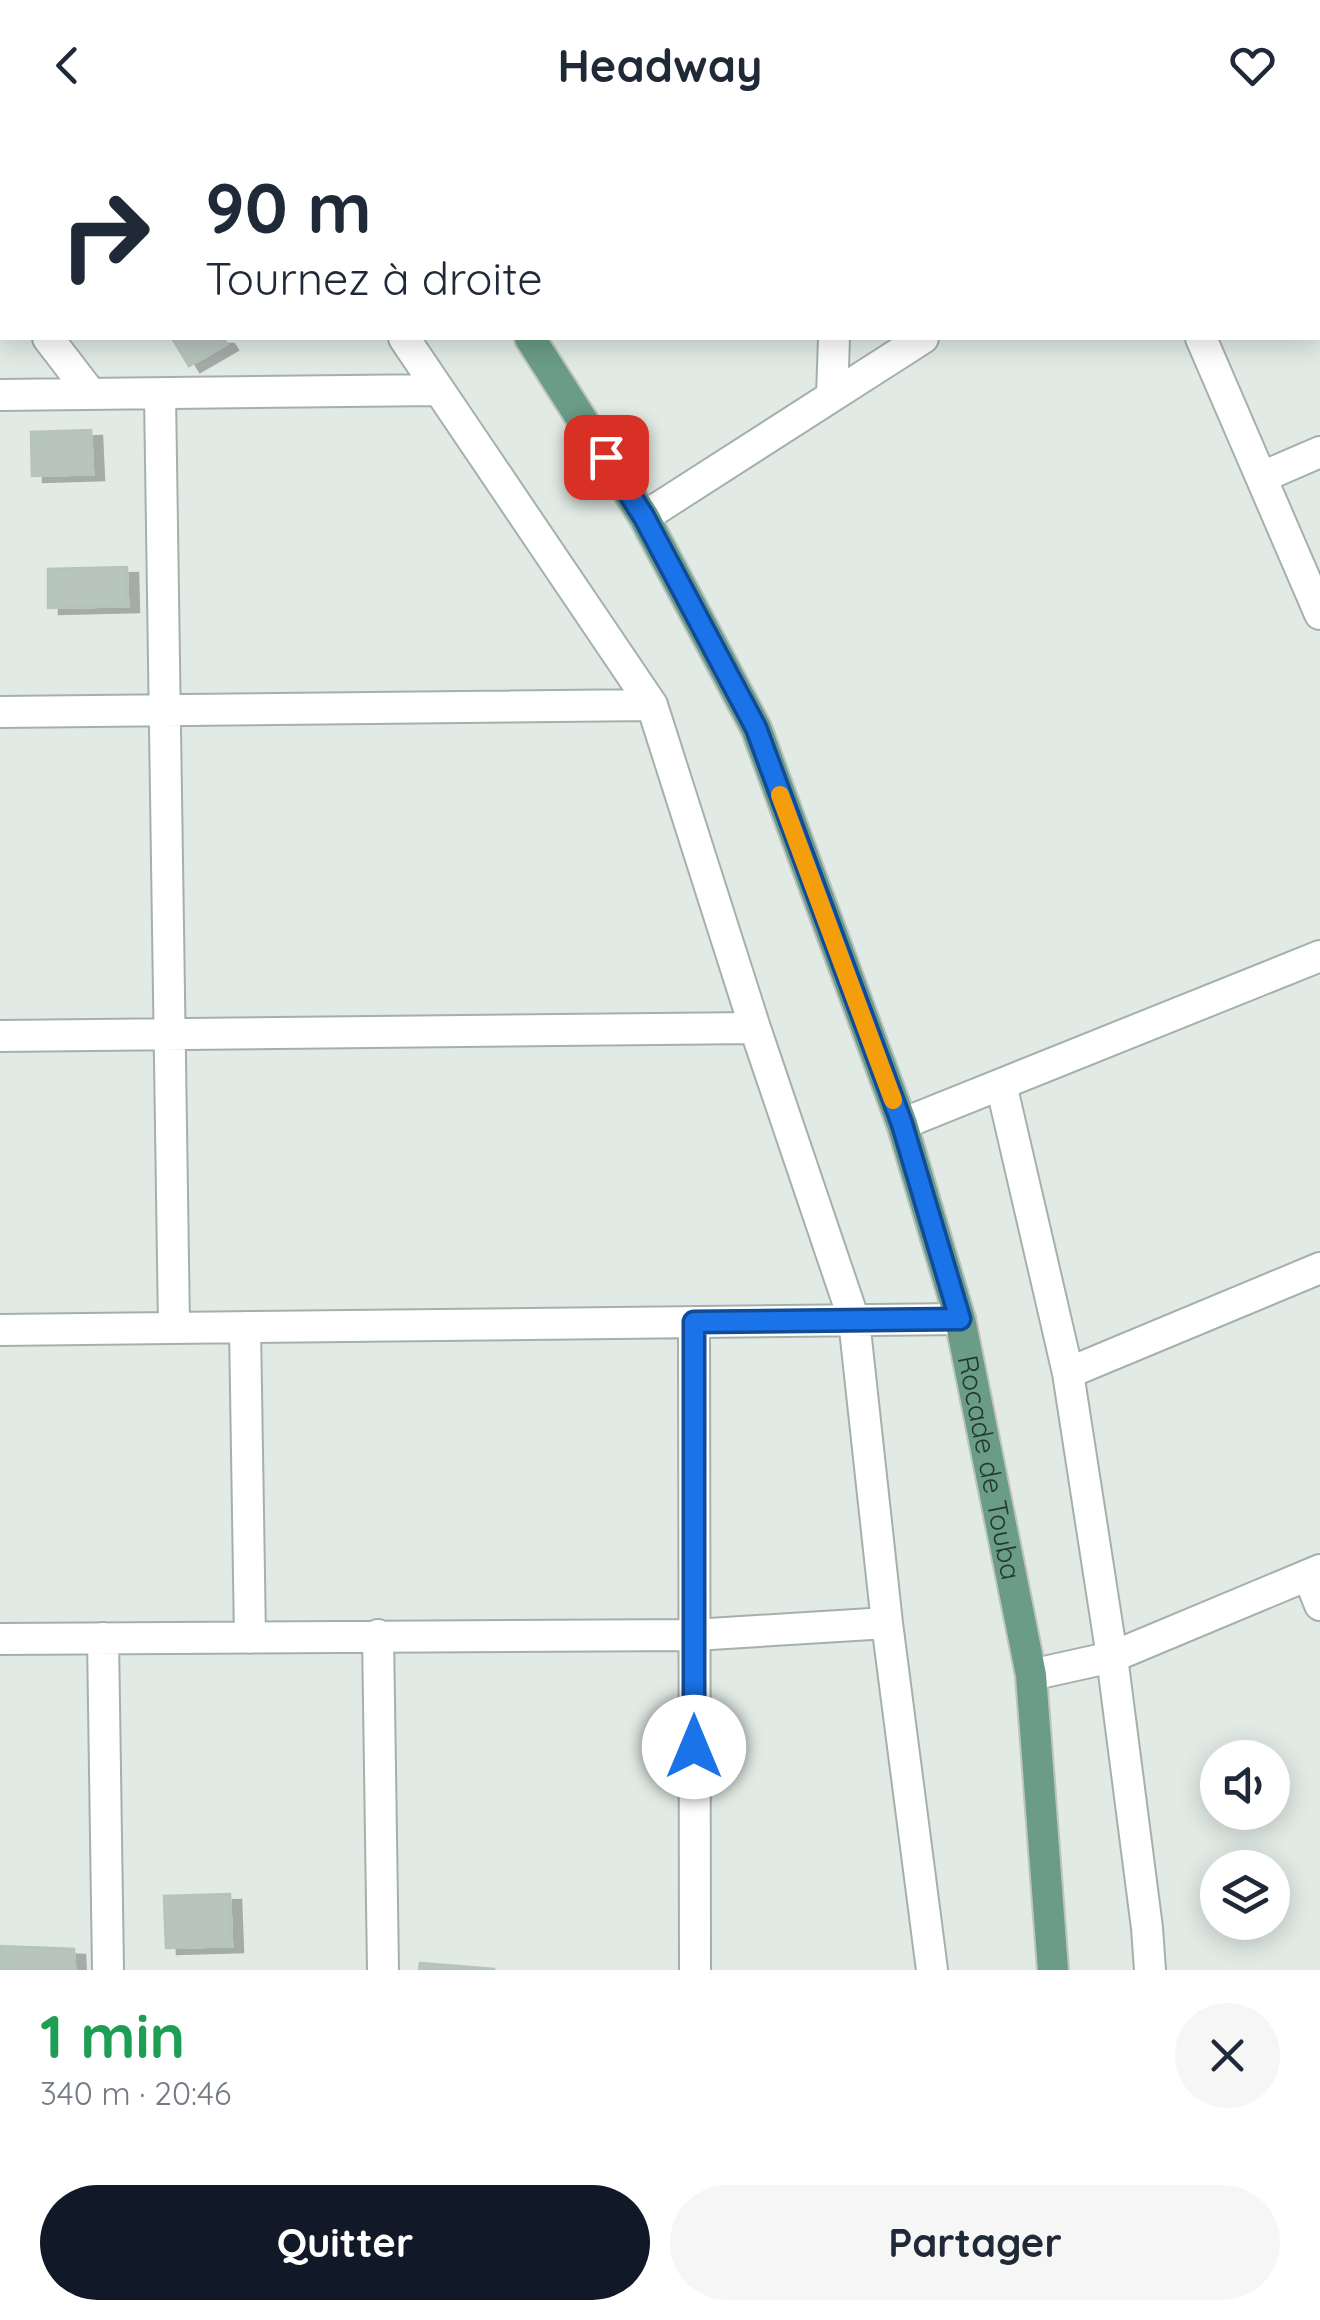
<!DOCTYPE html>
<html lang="fr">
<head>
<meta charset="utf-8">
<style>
	:root { --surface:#fff; --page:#f6f6f7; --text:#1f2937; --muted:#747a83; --accent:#111827 }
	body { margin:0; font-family:Quicksand,sans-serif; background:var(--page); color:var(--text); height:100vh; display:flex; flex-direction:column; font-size:38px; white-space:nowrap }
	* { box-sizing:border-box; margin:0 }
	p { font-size:32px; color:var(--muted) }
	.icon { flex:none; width:55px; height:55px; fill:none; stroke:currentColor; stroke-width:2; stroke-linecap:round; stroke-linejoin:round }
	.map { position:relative; height:1840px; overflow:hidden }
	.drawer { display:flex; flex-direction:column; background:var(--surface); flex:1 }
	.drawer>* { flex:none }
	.banner { position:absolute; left:0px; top:0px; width:1320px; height:210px; box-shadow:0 5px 25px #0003; background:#fff; color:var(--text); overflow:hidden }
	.fabs { position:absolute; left:1200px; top:1610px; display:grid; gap:20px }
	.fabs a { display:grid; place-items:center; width:90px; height:90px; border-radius:50%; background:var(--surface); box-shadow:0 5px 25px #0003; font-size:50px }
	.pin { position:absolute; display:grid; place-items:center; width:85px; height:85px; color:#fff; margin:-42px; border-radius:20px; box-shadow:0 5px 15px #0006 }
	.me { position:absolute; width:110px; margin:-55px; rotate:0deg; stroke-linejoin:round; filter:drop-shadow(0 0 8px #0008) }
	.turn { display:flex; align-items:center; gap:35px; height:210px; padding:0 40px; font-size:45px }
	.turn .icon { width:130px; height:130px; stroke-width:2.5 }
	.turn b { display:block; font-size:70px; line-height:85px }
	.round { display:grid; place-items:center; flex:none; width:105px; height:105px; border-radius:52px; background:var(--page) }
	.head { display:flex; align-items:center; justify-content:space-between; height:170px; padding:0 40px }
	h1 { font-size:60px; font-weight:700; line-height:75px; color:#1e9e55 }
	.cta { display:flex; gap:20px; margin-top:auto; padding:20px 40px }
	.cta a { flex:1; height:115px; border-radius:60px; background:var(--accent); color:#fff; font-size:40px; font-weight:700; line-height:115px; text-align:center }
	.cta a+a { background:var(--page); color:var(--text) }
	header { display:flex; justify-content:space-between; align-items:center; height:130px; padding:0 40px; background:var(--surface); font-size:45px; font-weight:700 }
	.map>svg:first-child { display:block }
	.building { fill:#b7c5bd; stroke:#b4c3bb; stroke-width:2.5; filter:url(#shadow) }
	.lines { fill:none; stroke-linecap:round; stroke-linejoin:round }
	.minor-casing { stroke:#a4b1ab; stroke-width:34 }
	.major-casing { stroke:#bdc4c1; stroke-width:34 }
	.minor { stroke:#fff; stroke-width:30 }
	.major { stroke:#6a9c87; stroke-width:30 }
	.route-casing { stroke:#114b97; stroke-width:25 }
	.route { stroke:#1a73e8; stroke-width:18 }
	.slow { stroke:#f59e0b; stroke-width:18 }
	.labels { text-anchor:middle; stroke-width:8; stroke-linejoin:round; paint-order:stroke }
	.street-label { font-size:28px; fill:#233930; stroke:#f1f7f3 }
</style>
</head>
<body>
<header><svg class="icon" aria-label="back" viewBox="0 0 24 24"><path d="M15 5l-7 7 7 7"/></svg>Headway<svg class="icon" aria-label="heart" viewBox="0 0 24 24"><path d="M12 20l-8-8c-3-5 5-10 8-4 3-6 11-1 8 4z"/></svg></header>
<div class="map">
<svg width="1320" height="1840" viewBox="0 0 1320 1840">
	<defs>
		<filter id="shadow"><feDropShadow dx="11" dy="6" stdDeviation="0" flood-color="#0004"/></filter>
	</defs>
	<rect width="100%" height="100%" fill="#e1eae5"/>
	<path class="building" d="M172,208H223L227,214L189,236Z
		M91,300L93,344L32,346L31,302Z
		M127,437L128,476L48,478V439Z
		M230,1764L232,1816L166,1818L164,1766Z
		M0,1816L74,1819L75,1840H0Z
		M420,1833L494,1839V1840H419Z"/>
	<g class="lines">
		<g class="minor-casing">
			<path id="minor" d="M266,0L268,2
				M437,2L441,0
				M841,2L842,0
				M1188,2V0
				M1241,2L1245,0
				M0,144L2,147
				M48,208L91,264
				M404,208L652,575L755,898L854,1190L887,1493L932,1840
				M1201,208L1320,484
				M160,264L174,1197
				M0,265L439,260
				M832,266L834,208
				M1262,347L1320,322
				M644,387L923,208
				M0,582L652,575
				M0,906L755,898
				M1001,954L1068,1243L1112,1527L1147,1798L1150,1840
				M902,994L1320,826
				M694,1192L695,1840
				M245,1197L250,1508
				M0,1200L960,1189
				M1068,1243L1320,1138
				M1308,1445L1320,1475
				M378,1505L383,1840
				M103,1508L108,1840
				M0,1509L694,1505L887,1493
				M1031,1545L1112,1527L1320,1440"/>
		</g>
		<g class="major-casing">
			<g id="major">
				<path d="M395,0L397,2"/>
				<path id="s1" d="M530,208L644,387L756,598L902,994L960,1189L1031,1545L1053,1840"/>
			</g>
		</g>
		<use href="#minor" class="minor"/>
		<use href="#major" class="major"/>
	</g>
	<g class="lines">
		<g class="route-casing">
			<path id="route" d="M606,327L644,387L756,598L902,994L960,1189L694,1192V1617"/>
		</g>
		<use href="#route" class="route"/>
		<path class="slow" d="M780,665L893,970"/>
	</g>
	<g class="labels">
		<g class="street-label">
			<text dy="10" stroke="none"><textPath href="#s1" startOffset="1228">Rocade de Touba</textPath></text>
		</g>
	</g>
</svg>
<div class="fabs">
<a><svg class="icon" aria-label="sound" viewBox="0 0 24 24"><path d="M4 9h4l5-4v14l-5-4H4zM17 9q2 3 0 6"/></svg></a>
<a><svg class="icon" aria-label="layers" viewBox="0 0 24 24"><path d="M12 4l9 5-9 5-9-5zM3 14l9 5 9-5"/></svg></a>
</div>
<div class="pin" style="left:606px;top:327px;background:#d93025"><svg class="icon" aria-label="arrive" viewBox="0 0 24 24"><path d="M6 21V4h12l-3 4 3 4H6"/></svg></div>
<svg class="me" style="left:694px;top:1617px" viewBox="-20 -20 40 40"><circle r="19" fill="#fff"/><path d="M0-13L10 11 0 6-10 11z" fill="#1a73e8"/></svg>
<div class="banner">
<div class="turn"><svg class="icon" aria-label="right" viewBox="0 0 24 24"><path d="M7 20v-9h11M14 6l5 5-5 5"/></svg><div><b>90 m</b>Tournez à droite</div></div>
</div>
</div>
<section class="drawer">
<div class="head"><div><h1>1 min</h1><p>340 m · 20:46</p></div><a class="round"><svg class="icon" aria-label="close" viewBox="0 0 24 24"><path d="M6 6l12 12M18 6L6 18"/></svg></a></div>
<div class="cta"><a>Quitter</a><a>Partager</a></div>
</section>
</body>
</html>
